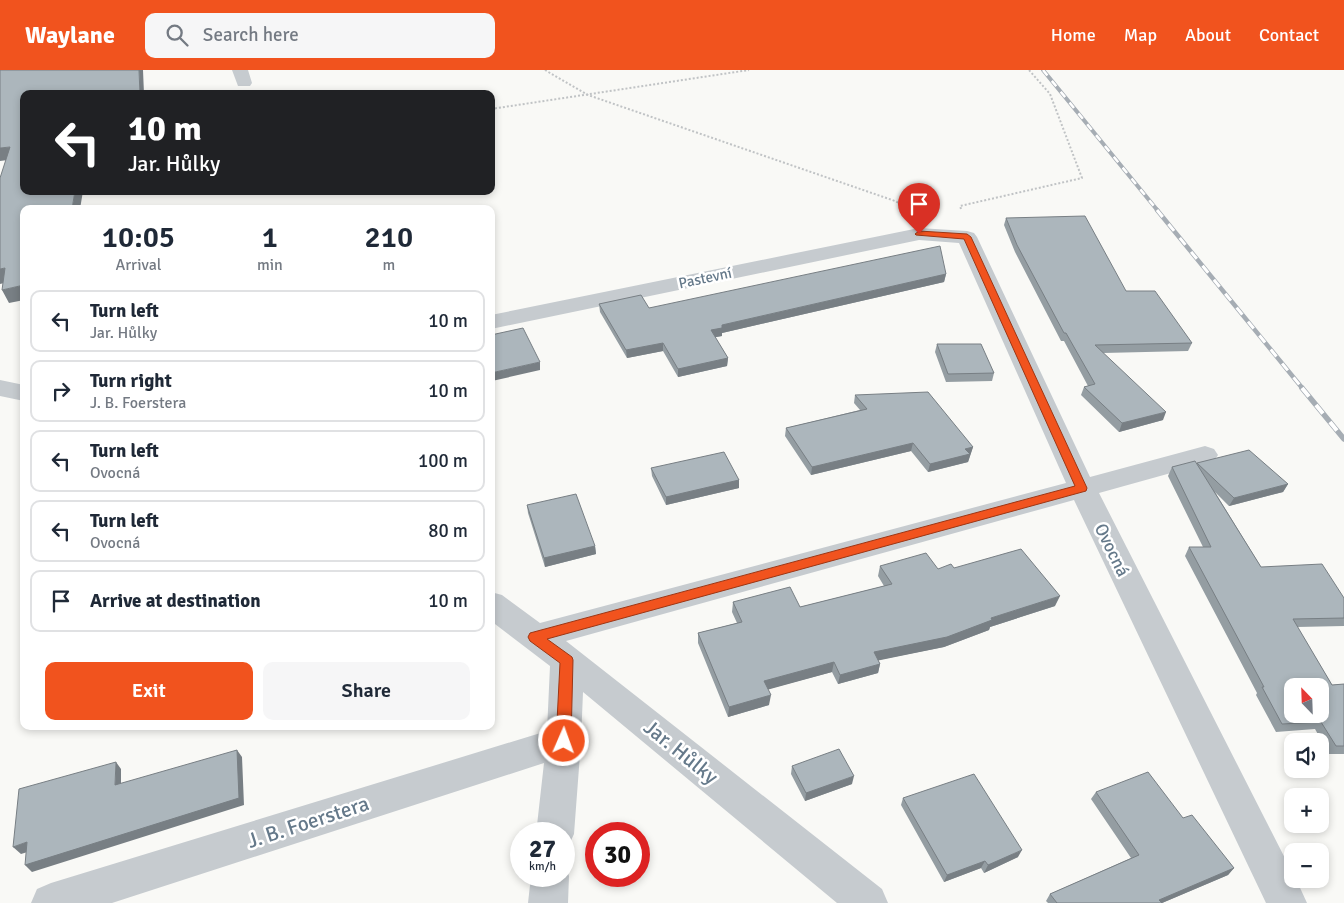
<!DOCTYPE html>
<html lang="en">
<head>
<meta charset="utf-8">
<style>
	:root { --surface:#fff; --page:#f6f6f7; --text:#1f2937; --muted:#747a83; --line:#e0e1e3; --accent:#f1531e }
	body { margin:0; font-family:Signika,sans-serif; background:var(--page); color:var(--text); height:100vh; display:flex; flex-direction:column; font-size:19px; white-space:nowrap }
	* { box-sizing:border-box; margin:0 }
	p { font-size:16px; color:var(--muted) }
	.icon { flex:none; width:28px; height:28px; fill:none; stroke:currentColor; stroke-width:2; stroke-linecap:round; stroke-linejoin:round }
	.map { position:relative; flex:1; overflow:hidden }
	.drawer { position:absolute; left:20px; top:135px; width:475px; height:525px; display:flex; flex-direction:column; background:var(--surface); border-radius:10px; box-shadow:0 2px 8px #0003 }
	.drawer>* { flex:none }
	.hud { position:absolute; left:20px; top:20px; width:475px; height:105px; border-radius:10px; box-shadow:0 2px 8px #0003; background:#202124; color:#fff; overflow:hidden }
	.needle { width:32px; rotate:337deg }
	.controls { position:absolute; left:1284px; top:608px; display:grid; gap:10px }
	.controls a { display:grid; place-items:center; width:45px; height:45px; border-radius:10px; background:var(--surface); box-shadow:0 2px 8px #0003; font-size:25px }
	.speed { position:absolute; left:510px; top:752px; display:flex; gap:10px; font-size:25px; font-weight:700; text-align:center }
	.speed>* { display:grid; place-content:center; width:65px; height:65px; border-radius:50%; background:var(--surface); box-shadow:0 2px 8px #0003; line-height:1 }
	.speed small { font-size:12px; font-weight:400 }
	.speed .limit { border:8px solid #d22; background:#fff; color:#111 }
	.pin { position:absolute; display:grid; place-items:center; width:42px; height:42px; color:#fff; margin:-51px -21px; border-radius:50% 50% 50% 0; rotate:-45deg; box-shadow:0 0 5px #0007 }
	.pin .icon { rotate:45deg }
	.me { position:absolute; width:55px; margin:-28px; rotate:2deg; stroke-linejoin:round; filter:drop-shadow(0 0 4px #0008) }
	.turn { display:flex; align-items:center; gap:18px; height:105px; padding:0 25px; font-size:22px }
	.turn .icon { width:65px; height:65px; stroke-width:2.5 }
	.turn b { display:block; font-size:35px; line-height:42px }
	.eta { display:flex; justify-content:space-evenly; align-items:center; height:85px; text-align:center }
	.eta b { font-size:30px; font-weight:600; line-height:35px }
	.cta { display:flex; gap:10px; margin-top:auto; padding:10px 25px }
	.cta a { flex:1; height:58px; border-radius:10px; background:var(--accent); color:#fff; font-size:20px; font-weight:600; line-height:58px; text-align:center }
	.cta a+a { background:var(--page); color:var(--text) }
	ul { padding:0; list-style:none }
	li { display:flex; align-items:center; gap:15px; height:62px; margin:0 10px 8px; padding:0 15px; border:2px solid var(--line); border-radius:10px }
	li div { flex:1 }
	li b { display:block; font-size:19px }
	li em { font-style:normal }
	header { display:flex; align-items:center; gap:30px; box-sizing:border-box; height:70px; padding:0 25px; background:var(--accent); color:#fff }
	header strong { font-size:24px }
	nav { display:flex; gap:28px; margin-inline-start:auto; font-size:18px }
	.search { width:350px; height:45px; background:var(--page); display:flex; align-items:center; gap:12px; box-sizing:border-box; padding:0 18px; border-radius:10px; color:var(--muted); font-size:19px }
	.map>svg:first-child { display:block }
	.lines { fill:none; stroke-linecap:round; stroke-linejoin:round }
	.path { stroke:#c0c3c5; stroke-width:2; stroke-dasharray:2 2; stroke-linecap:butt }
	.street { fill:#c6cbcf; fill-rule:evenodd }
	.rail-far2-casing { stroke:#a6adb4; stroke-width:4 }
	.rail-far1-casing { stroke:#a6adb4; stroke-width:4.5 }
	.rail-casing { stroke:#a6adb4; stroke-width:5.5 }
	.rail-far2 { stroke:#fff; stroke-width:2.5; stroke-dasharray:7; stroke-linecap:butt }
	.rail-far1 { stroke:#fff; stroke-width:3; stroke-dasharray:9; stroke-linecap:butt }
	.rail { stroke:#fff; stroke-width:4; stroke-dasharray:11; stroke-linecap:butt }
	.wall { fill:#949da2 }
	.shaded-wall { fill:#787f84 }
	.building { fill:#acb6bc; stroke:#787f84; fill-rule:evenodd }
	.route { fill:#f1531e; stroke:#9d3614 }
	.labels { text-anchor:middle; stroke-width:5; stroke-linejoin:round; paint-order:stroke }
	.far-street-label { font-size:15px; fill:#65798a; stroke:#fff }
	.street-label { font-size:18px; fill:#65798a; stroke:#fff }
	.near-street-label { font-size:21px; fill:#65798a; stroke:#fff }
</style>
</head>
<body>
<header>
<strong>Waylane</strong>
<div class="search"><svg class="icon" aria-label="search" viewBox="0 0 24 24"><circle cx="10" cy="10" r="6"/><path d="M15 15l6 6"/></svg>Search here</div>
<nav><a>Home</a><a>Map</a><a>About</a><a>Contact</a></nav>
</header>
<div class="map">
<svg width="1344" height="833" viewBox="0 0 1344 833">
	<rect width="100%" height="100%" fill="#f9f9f6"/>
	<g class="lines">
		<path class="path" d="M545,0L588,25L895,131L908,138
			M491,39L749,0
			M961,139L960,136L1082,108L1050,24L1029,0"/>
		<path class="street" d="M232,0H248L252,13L250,16H238Z
			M919,158L967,161L974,163L977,167L1090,407L1205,376L1214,379L1218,385L1214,391L1099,423L1292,802V809H1296L1307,833H1266L1074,430L566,571L882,819L888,833H837L583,622L581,671L574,764L568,777L564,779V764H536L544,693L112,833H31L37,819L51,813L547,661L550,596L491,551V522L502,525L540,553L1066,413L959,173L919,170L491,259V245Z
			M0,310L24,315V331L0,326Z
			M564,792L569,806L568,833H528L531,806H564Z"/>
		<g class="rail-far2-casing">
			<path id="rail-far2" d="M1043,0L1158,141"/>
		</g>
		<g class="rail-far1-casing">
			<path id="rail-far1" d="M1157,140L1303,319"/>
		</g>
		<g class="rail-casing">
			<path id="rail" d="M1302,318L1344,369"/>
		</g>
		<use href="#rail-far2" class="rail-far2"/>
		<use href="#rail-far1" class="rail-far1"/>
		<use href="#rail" class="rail"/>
	</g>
	<path class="wall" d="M1006,148L1126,221L1192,273L1188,281L1103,283L1163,350L1119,362L1081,325L1084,317L1088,316L1064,271H1061L1015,182L1004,155Z
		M946,204L944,212L722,263V266L715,267L728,288L727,296L678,307L663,281L627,288L600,242L599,234L649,238Z
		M937,274L994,303L992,311L946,312L935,282Z
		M855,325L973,377L968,392L928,402L911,381L811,405L785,366L786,358L860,340L854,333Z
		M1197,393L1288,414L1283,422L1229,436L1215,422L1261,497L1344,528V556L1297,557L1332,615L1344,614V684H1329L1315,659L1276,662L1256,625L1257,623L1185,486L1189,477H1203L1168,406L1172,397Z
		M651,398L739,410V418L666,435L652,406Z
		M527,435L595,476L596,484L545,497L528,443Z
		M880,496L938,499L954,498L1055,536L990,557L989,560L944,577L878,590L880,594L878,603L838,614L832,602L768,619L769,635L728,647L698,573V563L737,553L732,542L733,532L800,537L884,516L878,506Z
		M792,696L852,714L805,731L791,704Z
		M1096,722L1183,748L1234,798L1228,805L1162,833H1048L1046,831L1050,824L1131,788L1091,729Z
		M903,728L1018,787L984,803L981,798L944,812L901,735Z"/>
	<path class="shaded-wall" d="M139,0H143L144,24H140Z
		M10,77L16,89L0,91V78Z
		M75,121H83L80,139H72Z
		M5,198L13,211L0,214V199Z
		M946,204L944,212L722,263V266L711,268V260L722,255Z
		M24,215V230L9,233L2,220Z
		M663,273V281L627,288L626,280Z
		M728,288L727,296L678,307V299Z
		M540,292V300L492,311L491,303Z
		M1166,342L1163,350L1119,362L1122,353Z
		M913,373L911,381L811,405L812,397Z
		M973,377L968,392L928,402L930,394L965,379Z
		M739,410V418L666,435V427Z
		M1288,414L1283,422L1229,436L1234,428Z
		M595,476L596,484L545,497L544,488Z
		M1060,526L1055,536L990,557L989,560L944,577L871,592L874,582L991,548Z
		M834,592L832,602L763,621L764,611Z
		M880,594L878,603L838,614L840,605Z
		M771,625L769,635L728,647L729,637Z
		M237,680L242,687L244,735L32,802L25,795Z
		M116,692L121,699V723L115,715Z
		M854,706L852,714L805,731L806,723Z
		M27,772L34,780L21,784L13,777Z
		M1022,780L1018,787L984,803L988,795Z
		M985,791L981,798L944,812L947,805Z
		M1234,798L1228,805L1162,833L1159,830Z"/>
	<path class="building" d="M0,0H139L140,24H24V121H75L72,139H24V215L2,220L5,198L0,199V108L10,77L0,78Z
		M1085,146L1126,221H1155L1192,273L1095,275L1166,342L1122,353L1084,317L1095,314L1066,263H1064L1017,175L1006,148Z
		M940,176L946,204L722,255V258L711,260L728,288L678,299L663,273L626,280L599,234L641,225L649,238Z
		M523,258L540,292L491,303V265Z
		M937,274H981L994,303L948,304Z
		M928,322L973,377L965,379L970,384L930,394L913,373L812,397L786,358L867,339L855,325Z
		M1249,380L1288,414L1234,428L1197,393Z
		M724,382L739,410L666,427L651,398Z
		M1195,391L1261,497L1322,494L1344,528V548L1293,549L1332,615L1344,614V676H1336L1321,652L1282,654L1262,617H1264L1189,477H1211L1172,397ZM1292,616H1320V644H1292Z
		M576,424L595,476L544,488L527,435Z
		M1021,479L1060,526L991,548L992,550L947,567L874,582L880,594L840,605L834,592L764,611L771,625L729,637L698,563L742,552L733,532L790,517L800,537L892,514L880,496L926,483L938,499L951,494L954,498Z
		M839,679L854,706L806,723L792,696Z
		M237,680L239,728L25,795L27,772L13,777L19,719L116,692L115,715Z
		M1148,702L1183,748L1192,745L1234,798L1159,830L1162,833H1057L1050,824L1139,785L1096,722Z
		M974,704L1022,780L988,795L985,791L947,805L903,728Z"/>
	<path class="route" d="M919,161L967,164L971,167L1087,418L1086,421L547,569L572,587L573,590L571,671L569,675L564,677L559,675L556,671L560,593L530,571L528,567L530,563L1075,416L964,169L916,165L915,164Z"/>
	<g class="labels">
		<g class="far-street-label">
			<text transform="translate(705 208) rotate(-12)" y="5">Pastevní</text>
		</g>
		<g class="street-label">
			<text transform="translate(1112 480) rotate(64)" y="6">Ovocná</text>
		</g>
		<g class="near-street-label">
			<text transform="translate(681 682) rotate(39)" y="7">Jar. Hůlky</text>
			<text transform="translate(308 752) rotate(-18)" y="7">J. B. Foerstera</text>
		</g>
	</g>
</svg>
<div class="controls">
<a><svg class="needle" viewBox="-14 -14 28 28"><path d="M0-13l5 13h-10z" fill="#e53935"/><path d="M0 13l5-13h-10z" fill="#747a83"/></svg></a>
<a><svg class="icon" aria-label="sound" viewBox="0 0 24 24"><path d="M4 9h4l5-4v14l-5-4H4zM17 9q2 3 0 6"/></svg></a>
<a>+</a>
<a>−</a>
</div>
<div class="speed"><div>27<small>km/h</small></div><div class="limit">30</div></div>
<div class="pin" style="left:919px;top:164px;background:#d93025"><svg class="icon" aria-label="arrive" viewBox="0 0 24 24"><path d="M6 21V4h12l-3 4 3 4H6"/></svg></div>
<svg class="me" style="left:564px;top:671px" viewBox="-20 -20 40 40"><circle r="17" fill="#f1531e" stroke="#fff" stroke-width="3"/><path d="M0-11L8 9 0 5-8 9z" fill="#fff"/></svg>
<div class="hud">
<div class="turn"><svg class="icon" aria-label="left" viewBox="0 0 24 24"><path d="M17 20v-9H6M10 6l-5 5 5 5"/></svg><div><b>10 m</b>Jar. Hůlky</div></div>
</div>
<section class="drawer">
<div class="eta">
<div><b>10:05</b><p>Arrival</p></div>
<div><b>1</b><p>min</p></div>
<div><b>210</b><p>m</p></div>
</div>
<ul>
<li><svg class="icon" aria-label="left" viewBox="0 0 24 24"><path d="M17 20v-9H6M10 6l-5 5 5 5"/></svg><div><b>Turn left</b><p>Jar. Hůlky</p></div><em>10 m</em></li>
<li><svg class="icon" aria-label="right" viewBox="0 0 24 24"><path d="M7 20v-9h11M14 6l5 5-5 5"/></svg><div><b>Turn right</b><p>J. B. Foerstera</p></div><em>10 m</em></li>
<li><svg class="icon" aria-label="left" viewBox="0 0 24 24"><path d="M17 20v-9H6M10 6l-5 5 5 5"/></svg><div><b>Turn left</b><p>Ovocná</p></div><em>100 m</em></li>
<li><svg class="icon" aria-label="left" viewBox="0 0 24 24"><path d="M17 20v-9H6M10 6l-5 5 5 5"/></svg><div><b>Turn left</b><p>Ovocná</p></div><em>80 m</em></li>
<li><svg class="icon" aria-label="arrive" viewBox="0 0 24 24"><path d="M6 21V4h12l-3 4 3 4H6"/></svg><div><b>Arrive at destination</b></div><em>10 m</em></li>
</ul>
<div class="cta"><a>Exit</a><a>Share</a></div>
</section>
</div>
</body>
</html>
